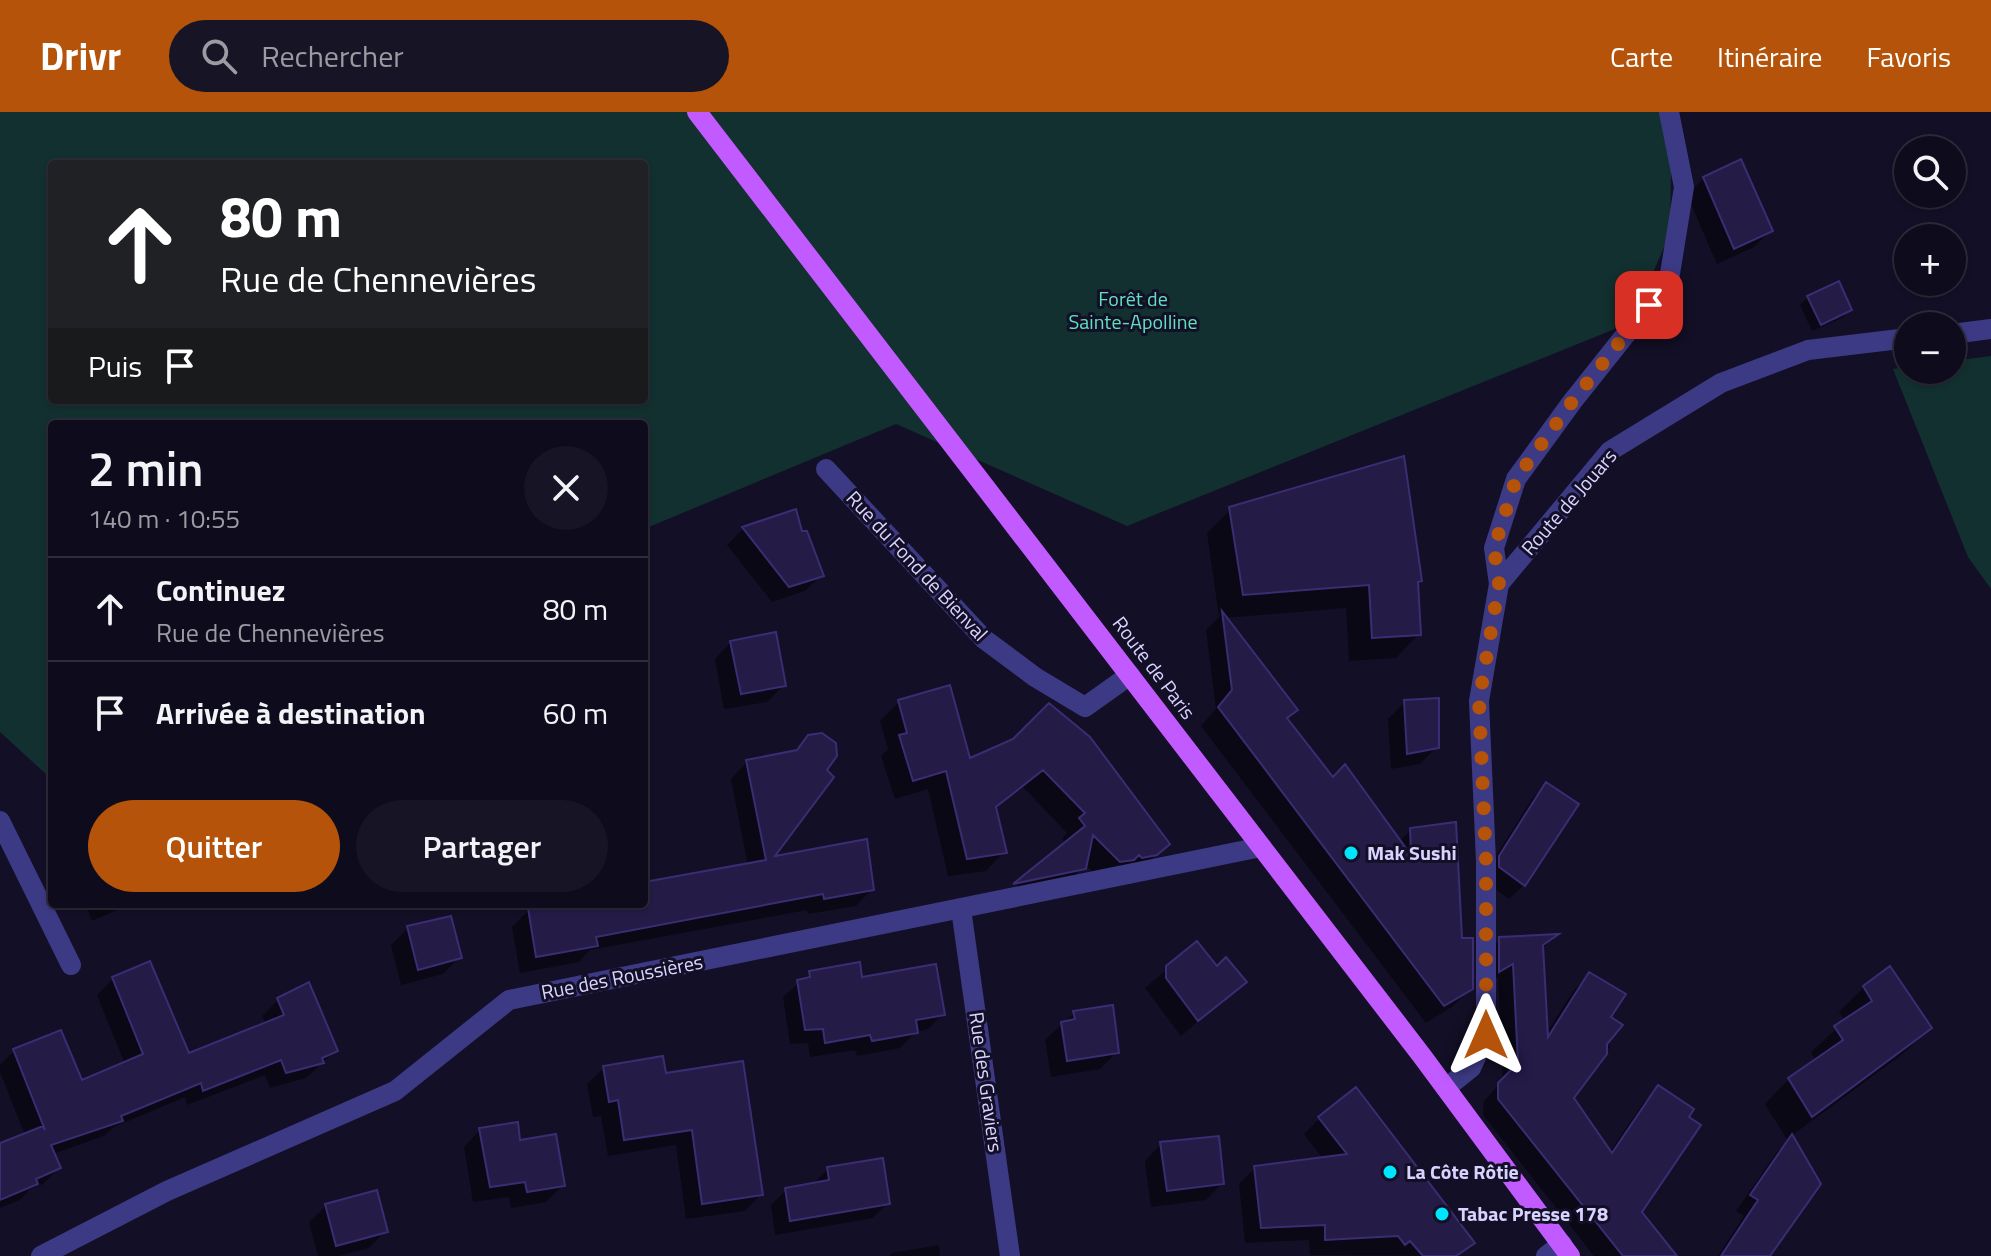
<!DOCTYPE html>
<html lang="fr">
<head>
<meta charset="utf-8">
<style>
	:root { --surface:#0e0b1c; --page:#171425; --text:#f1f3f6; --muted:#9b9ba3; --line:#2e2b3b; --accent:#b45309 }
	body { margin:0; font-family:"Titillium Web",sans-serif; background:var(--page); color:var(--text); height:100vh; display:flex; flex-direction:column; font-size:30px; white-space:nowrap }
	* { box-sizing:border-box; margin:0 }
	p { font-size:26px; color:var(--muted) }
	.icon { flex:none; width:44px; height:44px; fill:none; stroke:currentColor; stroke-width:2; stroke-linecap:round; stroke-linejoin:round }
	.map { position:relative; flex:1; overflow:hidden }
	.side { position:absolute; left:48px; top:308px; width:600px; height:488px; display:flex; flex-direction:column; background:var(--surface); border-radius:8px; box-shadow:0 2px 6px #0004,0 0 0 2px var(--line) }
	.side>* { flex:none }
	.banner { position:absolute; left:48px; top:48px; width:600px; height:244px; border-radius:8px; box-shadow:0 2px 6px #0004,0 0 0 2px var(--line); background:#202124; color:#fff; overflow:hidden }
	.buttons { position:absolute; left:1894px; top:24px; display:grid; gap:16px }
	.buttons a { display:grid; place-items:center; width:72px; height:72px; border-radius:50%; background:var(--surface); box-shadow:0 2px 6px #0004,0 0 0 2px var(--line); font-size:40px }
	.pin { position:absolute; display:grid; place-items:center; width:68px; height:68px; color:#fff; margin:-34px; border-radius:16px; box-shadow:0 4px 12px #0006 }
	.me { position:absolute; width:88px; margin:-44px; rotate:0deg; stroke-linejoin:round; filter:drop-shadow(0 0 6px #0008) }
	.turn { display:flex; align-items:center; gap:28px; height:168px; padding:0 40px; font-size:36px }
	.turn .icon { width:104px; height:104px; stroke-width:2.5 }
	.turn b { display:block; font-size:56px; line-height:68px }
	.then { display:flex; align-items:center; height:76px; padding:0 40px; background:#0003; gap:16px; font-size:30px }
	.round { display:grid; place-items:center; flex:none; width:84px; height:84px; border-radius:42px; background:var(--page) }
	.head { display:flex; align-items:center; justify-content:space-between; height:136px; padding:0 40px }
	h1 { font-size:48px; font-weight:600; line-height:60px }
	.primary-button { display:flex; gap:16px; margin-top:auto; padding:16px 40px }
	.primary-button a { flex:1; height:92px; border-radius:48px; background:var(--accent); color:#fff; font-size:32px; font-weight:600; line-height:92px; text-align:center }
	.primary-button a+a { background:var(--page); color:var(--text) }
	ul { padding:0; list-style:none }
	li { display:flex; align-items:center; gap:24px; height:104px; padding:0 40px; border-top:2px solid var(--line) }
	li div { flex:1 }
	li b { display:block; font-size:30px }
	li em { font-style:normal }
	header { display:flex; align-items:center; gap:48px; box-sizing:border-box; height:112px; padding:0 40px; background:var(--accent); color:#fff }
	header strong { font-size:38px }
	nav { display:flex; gap:44px; margin-inline-start:auto; font-size:28px }
	.search { width:560px; height:72px; background:var(--page); display:flex; align-items:center; gap:20px; box-sizing:border-box; padding:0 28px; border-radius:44px; color:var(--muted); font-size:30px }
	.map>svg:first-child { display:block }
	.green { fill:#12302f; fill-rule:evenodd }
	.shadow { fill:#0007 }
	.building { fill:#241b47; stroke:#3b2d73; stroke-width:2 }
	.lines { fill:none; stroke-linecap:round; stroke-linejoin:round }
	.service { stroke:#3d3a85; stroke-width:20 }
	.minor { stroke:#3d3a85; stroke-width:20 }
	.tertiary { stroke:#3d3a85; stroke-width:20 }
	.primary { stroke:#c25bff; stroke-width:20 }
	.route { stroke:#b45309; stroke-width:14; stroke-dasharray:0 25.2 }
	.poi-dot { fill:#00e5ff; stroke:#130f26; stroke-width:3 }
	.labels { text-anchor:middle; stroke-width:6; stroke-linejoin:round; paint-order:stroke }
	.park-label { font-size:20px; fill:#5fe0c0; stroke:#130f26 }
	.street-label { font-size:20px; fill:#d9d4ff; stroke:#130f26 }
	.poi-label { font-size:20px; font-weight:bold; fill:#d9d4ff; stroke:#130f26; text-anchor:start }
</style>
</head>
<body>
<header>
<strong>Drivr</strong>
<div class="search"><svg class="icon" aria-label="search" viewBox="0 0 24 24"><circle cx="10" cy="10" r="6"/><path d="M15 15l6 6"/></svg>Rechercher</div>
<nav><a>Carte</a><a>Itinéraire</a><a>Favoris</a></nav>
</header>
<div class="map">
<svg width="1991" height="1144" viewBox="0 0 1991 1144">
	<rect width="100%" height="100%" fill="#130f26"/>
	<path class="green" d="M0,0H1672L1670,121L1632,210L1127,414L896,312L644,417V312H52V662L48,664L0,620ZM52,52H644V288H52Z
		M1991,244V477L1968,445L1893,257L1908,255V258H1952V249Z"/>
	<path class="shadow" d="M1704,66L1771,118L1754,135L1717,152L1687,83Z
		M1808,185L1850,198L1842,206L1812,219L1800,193Z
		M1231,397L1420,469L1416,473L1419,522L1396,546L1349,549L1346,496L1225,506L1286,607L1333,668L1399,730L1411,718L1460,828L1471,876L1453,894L1426,911L1201,614L1216,597L1206,518L1219,505L1207,421Z
		M794,400L800,422L822,463L805,479L772,490L727,433L743,417Z
		M731,530L784,573L767,590L724,597L715,547Z
		M948,575L969,649L1013,629L1167,732L1148,750L1101,768L1085,752L1065,775L999,789L1066,732L1062,727L1067,721L1023,675L994,698L1004,740L986,759L948,764L928,677L895,687L881,644L888,637L880,609L899,590Z
		M1405,590L1437,635L1420,652L1391,657L1388,607Z
		M808,625L770,747L872,777L856,794L808,802L807,798L590,838L579,850L520,861L512,815L529,798L560,792H644V772L748,754L731,667L747,650L792,641Z
		M1546,672L1524,773L1509,787L1485,770V761L1532,687Z
		M85,792H131L92,809Z
		M408,816L460,845L443,862L401,873L391,833Z
		M1554,825L1541,838L1546,922L1574,878L1589,863L1608,905L1605,931L1610,935L1571,986L1610,1040L1643,991L1658,976L1640,1100L1674,1144H1594L1483,1003L1484,989L1503,968L1498,865L1485,873V843L1500,827Z
		M1197,832L1216,857L1244,870L1181,924L1145,876Z
		M810,861L860,868L943,902L928,917L916,920L900,936L857,944L855,938L810,945L808,931L790,932L783,885Z
		M113,867L187,944L266,912L262,904L278,888L335,939L306,966L270,976L265,963L187,993L185,985L114,1015L104,1024L53,1042L59,1056L43,1072L30,1077L20,1088L0,1096V1033L25,1023L0,960V953L14,939L81,971L125,952L97,883Z
		M1864,875L1929,916L1904,941L1791,1024L1769,1144H1718L1744,1104L1736,1099L1777,1040L1788,1029L1765,992L1789,967L1816,949L1811,940L1845,909L1839,900Z
		M1074,901L1117,940L1100,957L1051,965L1045,928Z
		M604,956L664,963L761,1082L745,1099L686,1107L676,1033L608,1044L601,1004L593,1005L587,972Z
		M1320,1006L1472,1130L1458,1144L1457,1140L1452,1144L1310,1143L1309,1128L1245,1131L1239,1072L1255,1056L1323,1047L1304,1022Z
		M480,1018L518,1030L563,1073L546,1090L511,1096L509,1085L473,1090L464,1035Z
		M1161,1032L1222,1071L1206,1088L1151,1095L1145,1049Z
		M828,1057L888,1091L873,1106L775,1123L771,1093L786,1078L813,1072Z
		M326,1094L385,1119L369,1136L339,1144H318L309,1110Z
		M939,1133L940,1144H889L892,1141Z"/>
	<path class="building" d="M1741,47L1773,119L1734,137L1703,65Z
		M1839,169L1852,198L1821,213L1807,184Z
		M1404,344L1422,469L1418,470L1421,523L1372,526L1369,473L1243,483L1229,395Z
		M796,397L802,419H807L824,464L789,475L742,415Z
		M1222,499L1298,598L1287,606L1333,665L1345,652L1411,743L1410,716L1456,710L1462,826H1473V877L1444,894L1218,595L1232,578Z
		M776,520L786,574L741,582L730,529Z
		M950,573L970,646L1013,627L1049,591L1090,625L1170,732L1157,743L1142,746L1139,743L1134,748L1120,750L1093,723L1086,757L1013,772L1085,714L1079,706L1085,701L1043,658L996,695L1007,741L967,747L946,659L913,669L899,623L907,621L898,588Z
		M1439,586V636L1407,642L1404,588Z
		M822,621L836,631L837,644L827,658L834,665L775,744L867,727L874,778L824,787L823,782L596,825L598,834L536,845L528,796L550,792H644V770L766,748L746,648L797,638L808,623Z
		M1546,670L1579,692L1525,774L1499,755V744Z
		M451,804L462,846L418,858L407,814Z
		M1559,822L1543,833L1548,925L1589,860L1626,882L1611,905L1623,913L1607,932V942L1574,986L1612,1041L1658,973L1694,997L1689,1005L1701,1013L1642,1100L1677,1144H1623L1498,987V971L1518,951L1513,852L1499,860V825Z
		M1197,829L1217,854L1226,845L1247,870L1198,909L1166,866V854Z
		M150,849L189,941L284,903L277,886L309,870L338,939L322,946L324,951L286,961L281,948L203,979L201,971L121,1004L123,1009L51,1033L61,1056L36,1067L38,1072L0,1088V1031L43,1014L45,1018L13,937L61,918L82,968L143,942L112,865Z
		M860,850L862,865L936,852L945,903L916,908L918,921L872,929L870,923L825,931L823,917L805,918L797,868L810,865L809,859Z
		M1890,854L1932,916L1812,1005L1788,966L1843,928L1834,914L1872,889L1863,874Z
		M1113,893L1119,941L1067,949L1061,910L1075,907L1073,899Z
		M663,944L666,961L743,949L763,1083L702,1092L692,1018L624,1028L618,988L609,990L603,954Z
		M1356,975L1475,1131L1456,1144H1423L1410,1129L1405,1133L1398,1124L1325,1128V1113L1261,1116L1254,1054L1347,1042L1318,1005Z
		M518,1010L520,1028L556,1022L565,1074L527,1080L525,1070L490,1075L479,1016Z
		M1792,1022L1821,1072L1770,1144H1721L1758,1088L1750,1083Z
		M1219,1024L1224,1072L1167,1079L1160,1030Z
		M883,1046L890,1092L790,1109L785,1076L829,1068L827,1055Z
		M377,1078L388,1120L336,1134L325,1092Z"/>
	<g class="lines">
		<path class="service" d="M961,797L1010,1144"/>
		<path class="minor" d="M826,357L984,527L1035,565L1085,595L1130,563
			M1499,472L1494,436L1516,367L1572,290L1669,168L1684,75L1669,0
			M0,709L71,853
			M41,1144L167,1079L395,979L509,888L1261,735"/>
		<path class="tertiary" d="M1952,222L1991,217
			M1446,976L1471,956L1486,923V749L1479,589L1499,472L1610,339L1721,271L1808,238L1908,226
			M1546,1144L1562,1132"/>
		<path class="primary" d="M697,0L1422,944L1570,1144"/>
	</g>
	<g class="lines">
		<path class="route" d="M1486,923V749L1479,589L1499,472L1494,436L1516,367L1572,290L1649,193"/>
	</g>
	<g class="poi-dot">
		<circle cx="1351" cy="741" r="8"/>
		<circle cx="1390" cy="1060" r="8"/>
		<circle cx="1442" cy="1102" r="8"/>
	</g>
	<g class="labels">
		<g class="park-label">
			<text x="1133" y="194">Forêt de<tspan x="1133" dy="23">Sainte-Apolline</tspan></text>
		</g>
		<g class="street-label">
			<text transform="translate(1569 390) rotate(-49)" y="7">Route de Jouars</text>
			<text transform="translate(917 454) rotate(47)" y="7">Rue du Fond de Bienval</text>
			<text transform="translate(1154 556) rotate(53)" y="7">Route de Paris</text>
			<text transform="translate(622 865) rotate(-11)" y="7">Rue des Roussières</text>
			<text transform="translate(986 970) rotate(82)" y="7">Rue des Graviers</text>
		</g>
		<g class="poi-label">
			<text x="1367" y="748">Mak Sushi</text>
			<text x="1406" y="1067">La Côte Rôtie</text>
			<text x="1458" y="1109">Tabac Presse 178</text>
		</g>
	</g>
</svg>
<div class="buttons">
<a><svg class="icon" aria-label="search" viewBox="0 0 24 24"><circle cx="10" cy="10" r="6"/><path d="M15 15l6 6"/></svg></a>
<a>+</a>
<a>−</a>
</div>
<div class="pin" style="left:1649px;top:193px;background:#d93025"><svg class="icon" aria-label="arrive" viewBox="0 0 24 24"><path d="M6 21V4h12l-3 4 3 4H6"/></svg></div>
<svg class="me" style="left:1486px;top:923px" viewBox="-20 -20 40 40"><path d="M0-17L14 15 0 8-14 15z" fill="#b45309" stroke="#fff" stroke-width="4"/></svg>
<div class="banner">
<div class="turn"><svg class="icon" aria-label="ahead" viewBox="0 0 24 24"><path d="M12 20V5M6 11l6-6 6 6"/></svg><div><b>80 m</b>Rue de Chennevières</div></div>
<div class="then">Puis<svg class="icon" aria-label="arrive" viewBox="0 0 24 24"><path d="M6 21V4h12l-3 4 3 4H6"/></svg></div>
</div>
<section class="side">
<div class="head"><div><h1>2 min</h1><p>140 m · 10:55</p></div><a class="round"><svg class="icon" aria-label="close" viewBox="0 0 24 24"><path d="M6 6l12 12M18 6L6 18"/></svg></a></div>
<ul>
<li><svg class="icon" aria-label="ahead" viewBox="0 0 24 24"><path d="M12 20V5M6 11l6-6 6 6"/></svg><div><b>Continuez</b><p>Rue de Chennevières</p></div><em>80 m</em></li>
<li><svg class="icon" aria-label="arrive" viewBox="0 0 24 24"><path d="M6 21V4h12l-3 4 3 4H6"/></svg><div><b>Arrivée à destination</b></div><em>60 m</em></li>
</ul>
<div class="primary-button"><a>Quitter</a><a>Partager</a></div>
</section>
</div>
</body>
</html>
